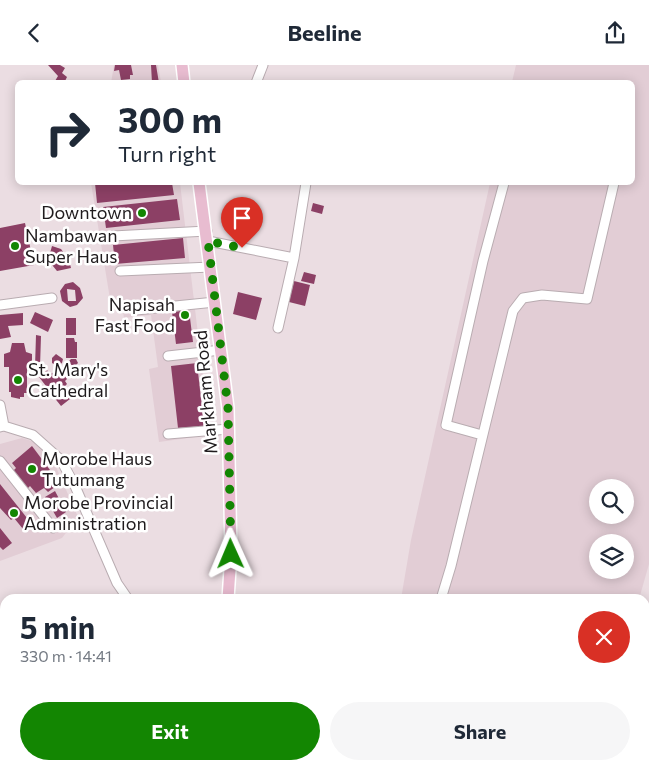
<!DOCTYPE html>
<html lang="en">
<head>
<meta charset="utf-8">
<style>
	:root { --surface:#fff; --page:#f6f6f7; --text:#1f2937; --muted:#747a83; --accent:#138602 }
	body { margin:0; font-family:Commissioner,sans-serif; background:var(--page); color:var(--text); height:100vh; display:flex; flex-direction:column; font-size:19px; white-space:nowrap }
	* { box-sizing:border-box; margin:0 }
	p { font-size:16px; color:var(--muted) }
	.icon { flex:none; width:28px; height:28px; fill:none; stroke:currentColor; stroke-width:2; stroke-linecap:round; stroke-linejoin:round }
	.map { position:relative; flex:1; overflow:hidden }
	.sheet { position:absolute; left:0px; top:529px; width:650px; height:176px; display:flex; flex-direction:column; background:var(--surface); border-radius:15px 15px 0 0; box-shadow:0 2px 12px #0003 }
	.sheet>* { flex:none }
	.banner { position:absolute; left:15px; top:15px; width:620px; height:105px; border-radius:8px; box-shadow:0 2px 12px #0003; background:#fff; color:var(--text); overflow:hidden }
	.fabs { position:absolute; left:589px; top:414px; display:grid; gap:10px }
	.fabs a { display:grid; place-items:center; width:45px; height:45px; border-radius:50%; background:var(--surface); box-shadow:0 2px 12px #0003; font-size:25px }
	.pin { position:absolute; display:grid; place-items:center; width:42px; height:42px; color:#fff; margin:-51px -21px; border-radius:50% 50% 50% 0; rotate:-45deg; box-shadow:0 0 5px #0007 }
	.pin .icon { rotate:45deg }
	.me { position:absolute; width:55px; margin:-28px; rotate:359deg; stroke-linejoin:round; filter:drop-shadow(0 0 4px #0008) }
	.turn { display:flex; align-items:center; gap:18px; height:105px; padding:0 20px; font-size:22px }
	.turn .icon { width:65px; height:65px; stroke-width:2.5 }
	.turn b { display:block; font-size:35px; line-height:42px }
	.round { display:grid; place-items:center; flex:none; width:52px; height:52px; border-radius:26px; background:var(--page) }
	.overview { display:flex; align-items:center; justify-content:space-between; height:85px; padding:0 20px }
	h1 { font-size:30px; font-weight:700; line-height:38px }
	.action { display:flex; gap:10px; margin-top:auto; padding:10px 20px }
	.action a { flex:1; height:58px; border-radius:30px; background:var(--accent); color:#fff; font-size:20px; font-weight:700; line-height:58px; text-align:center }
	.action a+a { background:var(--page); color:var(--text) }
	header { display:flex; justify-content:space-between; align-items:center; height:65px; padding:0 20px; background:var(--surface); font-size:22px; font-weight:700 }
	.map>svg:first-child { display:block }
	.built { fill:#e2cdd5; fill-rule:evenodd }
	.green { fill:#e4a0bd }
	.building { fill:#8c4065; fill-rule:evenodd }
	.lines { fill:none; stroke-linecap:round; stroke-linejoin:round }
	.minor-casing { stroke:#b9acb1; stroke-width:11 }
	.major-casing { stroke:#fff; stroke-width:14 }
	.minor { stroke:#fff; stroke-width:9 }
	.major { stroke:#e8bcd0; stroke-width:11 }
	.route { stroke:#138602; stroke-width:9; stroke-dasharray:0 16.2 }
	.poi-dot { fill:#138602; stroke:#fff; stroke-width:2 }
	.labels { text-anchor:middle; stroke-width:5; stroke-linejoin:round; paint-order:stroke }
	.poi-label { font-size:18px; fill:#1f1b1d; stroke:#fff; text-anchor:start }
	.street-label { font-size:18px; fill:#1f1b1d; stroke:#fff }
</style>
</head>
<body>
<header><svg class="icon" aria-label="back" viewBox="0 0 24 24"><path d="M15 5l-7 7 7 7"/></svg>Beeline<svg class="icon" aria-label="share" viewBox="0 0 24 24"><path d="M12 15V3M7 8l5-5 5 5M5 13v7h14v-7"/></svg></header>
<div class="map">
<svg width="649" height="704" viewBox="0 0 649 704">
	<rect width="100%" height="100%" fill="#ebdde2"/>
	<path class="built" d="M114,0H158L161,17L111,18Z
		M516,0H649V499L639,534H401L411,475L490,118H632V18L512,17ZM598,422H625V450H598ZM598,478H625V505H598Z
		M91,118H180L210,370L159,377L149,304L158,302L151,250L124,253L122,238L111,240Z
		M22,373L38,378L56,402L78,452L62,473L0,496V379Z
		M158,700L209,701V704H158Z
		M235,700H364L363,704H234Z
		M425,700H557L574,704H424Z"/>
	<path class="green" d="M645,576L649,577V676L645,675Z"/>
	<path class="building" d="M48,0H60L65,3L62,8L67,12L64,18L55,16L58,11Z
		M115,0H131L133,10H130V14L121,15L119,5L114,6Z
		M151,0H156L159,18H152Z
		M95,118H172L174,130L97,138Z
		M177,134L180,155L106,163L103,142Z
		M313,138L324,141L322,149L311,146Z
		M25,158L34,200L0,206V163Z
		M183,173L185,193L115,199L113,180Z
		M52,181L61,184L69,195L71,203L57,206L48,195Z
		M304,207L316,210L314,219L301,216Z
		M294,216L310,220L305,241L289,237Z
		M73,217L80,223L83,233L77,240L70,242L62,236L60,226L65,219ZM67,224L75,225L76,236H68Z
		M238,227L262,233L256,255L233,249Z
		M189,245L193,277L176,279L172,247Z
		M35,247L53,255L48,267L30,258Z
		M23,248V260L8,261L11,272L0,274V250Z
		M66,253H76V270H66Z
		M36,270L41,271L40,302H35Z
		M66,273H74L75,277H77V293H66Z
		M12,278H24L26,287L32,289V303H27V328H24V332H20V334L11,332V327H9V302H4V289L10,287Z
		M56,289L63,294L62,298L57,301L52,298V293Z
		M71,294H76L78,298L74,302L68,297Z
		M197,298L204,361L178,363L171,301Z
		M62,301L67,308L64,310L67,314L65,316L67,319L64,322L70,334L61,341L53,331L57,326L54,322L49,325L39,312L47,305L53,313L51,309Z
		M32,381L50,405L48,406L51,410L49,412L55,419V422L48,427L44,423L36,428L30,421L27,424L12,407L16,403L12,398Z
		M0,419L31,458L23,464L14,453L11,455L0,443Z
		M55,426L66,447L57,453L45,432Z
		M0,463L12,478L3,485L0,482Z
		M5,623V633L0,636V626Z"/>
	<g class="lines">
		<g class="minor-casing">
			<path id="minor" d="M256,18L263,0
				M113,171L207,166
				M208,176L294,193
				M120,206L211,202
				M0,240L52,233
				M136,245L215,237
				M278,263L294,193L306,118
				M168,291L221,285
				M0,340L4,361
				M0,362L4,361L33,370L61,395L75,421L117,518L128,534
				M168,369L229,364
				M482,370L446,360L483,196L504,118
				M0,396L53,463
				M441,534L451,501L513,246L523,233L542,230L587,234L614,118
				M0,657L5,678
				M0,704L5,700
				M394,704V700
				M406,704L408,700"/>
		</g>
		<g class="major-casing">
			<path id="major" d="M182,0L184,18
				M199,118L228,343L231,489L228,534
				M645,689L649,690
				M637,700L649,703
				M221,704L222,700"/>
		</g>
		<use href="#minor" class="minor"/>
		<use href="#major" class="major"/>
	</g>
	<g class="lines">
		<path class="route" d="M231,489L228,343L208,176L242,183"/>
	</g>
	<g class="poi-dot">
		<circle cx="142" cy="148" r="5"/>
		<circle cx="15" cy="181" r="5"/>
		<circle cx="185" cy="250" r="5"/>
		<circle cx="18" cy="315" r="5"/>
		<circle cx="32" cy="404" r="5"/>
		<circle cx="14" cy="448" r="5"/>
	</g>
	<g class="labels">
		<g class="poi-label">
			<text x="132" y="154" text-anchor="end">Downtown</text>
			<text x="25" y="177">Nambawan<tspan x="25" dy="21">Super Haus</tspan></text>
			<text x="175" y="246" text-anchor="end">Napisah<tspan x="175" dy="21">Fast Food</tspan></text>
			<text x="28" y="311">St. Mary's<tspan x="28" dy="21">Cathedral</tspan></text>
			<text x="42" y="400">Morobe Haus<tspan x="42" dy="21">Tutumang</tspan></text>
			<text x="24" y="444">Morobe Provincial<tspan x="24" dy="21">Administration</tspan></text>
		</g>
		<g class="street-label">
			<text transform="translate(206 327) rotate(-95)" y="6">Markham Road</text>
		</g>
	</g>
</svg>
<div class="fabs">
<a><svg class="icon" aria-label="search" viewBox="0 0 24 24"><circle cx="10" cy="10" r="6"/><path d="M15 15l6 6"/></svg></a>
<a><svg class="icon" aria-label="layers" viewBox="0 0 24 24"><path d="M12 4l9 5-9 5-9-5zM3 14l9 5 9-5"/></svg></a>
</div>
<div class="pin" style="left:242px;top:183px;background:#d93025"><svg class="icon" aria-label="arrive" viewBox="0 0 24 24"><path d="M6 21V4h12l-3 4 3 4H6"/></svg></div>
<svg class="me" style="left:231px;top:489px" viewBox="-20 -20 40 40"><path d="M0-17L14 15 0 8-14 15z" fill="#138602" stroke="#fff" stroke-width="4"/></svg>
<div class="banner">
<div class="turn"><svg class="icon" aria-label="right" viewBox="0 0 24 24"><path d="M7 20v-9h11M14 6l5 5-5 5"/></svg><div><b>300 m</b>Turn right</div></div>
</div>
<section class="sheet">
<div class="overview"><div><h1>5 min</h1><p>330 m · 14:41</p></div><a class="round" style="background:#d93025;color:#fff"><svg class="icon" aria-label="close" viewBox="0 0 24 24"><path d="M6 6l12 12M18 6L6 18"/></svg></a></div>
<div class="action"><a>Exit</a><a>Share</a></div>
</section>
</div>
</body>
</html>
